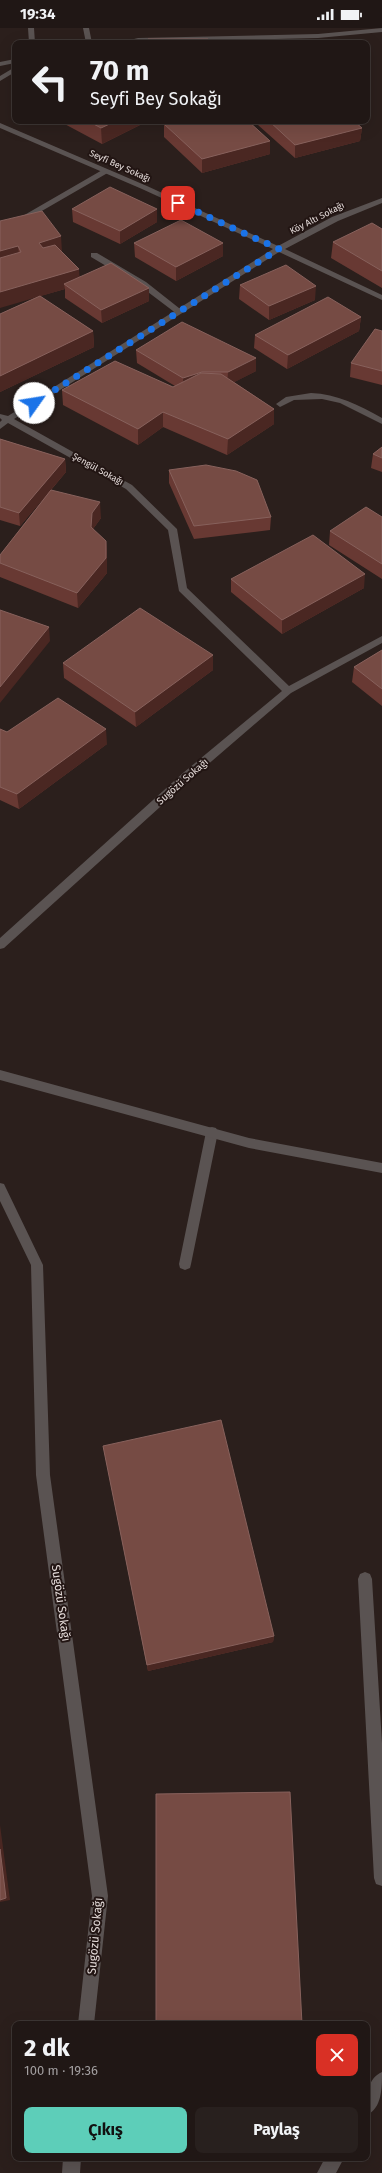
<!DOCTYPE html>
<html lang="tr">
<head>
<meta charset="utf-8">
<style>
	:root { --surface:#201715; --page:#28201e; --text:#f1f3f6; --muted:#a29fa0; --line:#3d3634; --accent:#5dceb9 }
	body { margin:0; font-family:"Fira Sans",sans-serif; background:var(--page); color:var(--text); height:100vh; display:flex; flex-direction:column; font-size:15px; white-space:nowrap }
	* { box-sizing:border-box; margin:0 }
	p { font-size:13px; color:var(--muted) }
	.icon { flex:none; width:22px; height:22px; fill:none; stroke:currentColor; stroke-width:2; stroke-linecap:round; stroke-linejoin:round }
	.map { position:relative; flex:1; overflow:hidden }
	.sheet { position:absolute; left:12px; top:1993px; width:358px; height:140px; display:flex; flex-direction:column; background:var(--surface); border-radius:8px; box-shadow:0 4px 16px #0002,0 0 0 1px var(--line) }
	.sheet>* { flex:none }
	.guide { position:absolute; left:12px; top:12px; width:358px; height:84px; border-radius:8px; box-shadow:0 4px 16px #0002,0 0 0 1px var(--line); background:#201715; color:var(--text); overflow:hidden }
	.pin { position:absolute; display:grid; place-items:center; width:34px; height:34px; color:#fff; margin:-17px; border-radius:8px; box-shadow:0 2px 6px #0006 }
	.me { position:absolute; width:44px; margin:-22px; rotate:58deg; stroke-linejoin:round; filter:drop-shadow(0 0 3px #0008) }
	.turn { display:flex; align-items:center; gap:14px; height:84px; padding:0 12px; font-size:18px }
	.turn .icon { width:52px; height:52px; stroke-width:2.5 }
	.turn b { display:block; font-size:28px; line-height:34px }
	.round { display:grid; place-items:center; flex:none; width:42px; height:42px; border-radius:8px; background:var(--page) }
	.head { display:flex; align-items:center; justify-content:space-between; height:68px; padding:0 12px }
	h1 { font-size:24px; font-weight:700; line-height:30px }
	.cta { display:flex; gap:8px; margin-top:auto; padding:8px 12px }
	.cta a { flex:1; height:46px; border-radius:8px; background:var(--accent); color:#111; font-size:16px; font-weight:700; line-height:46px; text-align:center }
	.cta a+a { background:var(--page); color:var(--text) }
	.status { display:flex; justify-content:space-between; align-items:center; height:28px; padding:0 20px; background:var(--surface); direction:ltr }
	.status svg { height:11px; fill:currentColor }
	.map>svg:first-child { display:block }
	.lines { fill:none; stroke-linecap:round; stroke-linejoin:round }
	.lane { fill:#5a5352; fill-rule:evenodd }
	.street { fill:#5a5352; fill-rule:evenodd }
	.wall { fill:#683933 }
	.shaded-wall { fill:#4a2722 }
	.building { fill:#764b44; stroke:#87615c }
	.route { stroke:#1a73e8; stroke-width:7; stroke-dasharray:0 12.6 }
	.labels { text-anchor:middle; stroke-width:4; stroke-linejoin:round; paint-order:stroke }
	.far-street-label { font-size:9px; fill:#e4dbd9; stroke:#221513 }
	.street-label { font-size:10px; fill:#e4dbd9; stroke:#221513 }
	.near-street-label { font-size:12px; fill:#e4dbd9; stroke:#221513 }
</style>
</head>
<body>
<div class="status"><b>19:34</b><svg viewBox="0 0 49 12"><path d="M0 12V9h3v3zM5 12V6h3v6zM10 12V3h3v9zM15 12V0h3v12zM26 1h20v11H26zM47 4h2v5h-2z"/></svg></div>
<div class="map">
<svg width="382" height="2145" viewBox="0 0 382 2145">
	<rect width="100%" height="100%" fill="#2b1f1c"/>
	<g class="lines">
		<path class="lane" d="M83,0H89L92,15H86Z
			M104,141L111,143L21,195L14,193Z
			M91,225H97L146,254L184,284L177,286L140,258L91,229Z
			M311,365C337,366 359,377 382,390V396L340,375L322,371L294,372L280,379L276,376L286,369Z
			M212,1099L216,1100L218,1104L191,1236L190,1240L185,1242L180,1240L179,1236L206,1104L208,1100Z"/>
		<path class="street" d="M28,0H34L35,15H29Z
			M382,0V4L318,10L118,15L138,10L318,6Z
			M15,31V35L0,38V34Z
			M15,39V44L0,53V48Z
			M0,95L147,158L278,218L332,189L382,170V175L338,193L285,221L382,267V272L279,224L14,391L132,457L177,501L187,560L289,658L382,608V615L291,665L191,751L4,920L0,921V910L183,745L282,663L179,563L168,502L126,461L8,395L0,401V394L2,392L0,390V386L8,388L273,221L142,161L0,100Z
			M0,1042L249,1110L382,1135V1145L249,1120L0,1052Z
			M0,1155L4,1156L43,1237L50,1447L108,1868L94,1996H78L92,1868L36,1447L31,1237L0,1173Z
			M365,1544L370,1546L372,1551L382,1715V1858L376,1856L374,1850L358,1551L360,1546Z
			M382,2044C382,2060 382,2080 367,2087C367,2071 365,2052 382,2044Z
			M63,2130H81L80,2145H62Z
			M325,2130H344L336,2145H317Z"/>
	</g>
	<path class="wall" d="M59,93H148L102,116Z
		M258,93H354L362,100L360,113L295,130L258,97Z
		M164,96L270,126L202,145L164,109Z
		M72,181L157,194L120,216L73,194Z
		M0,193L62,224L80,249L149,273L102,295L65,270V261L40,268L93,303L94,319L0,364V286L39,268Z
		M382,201V260L331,230L333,214Z
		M134,215L223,228L176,253L135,229Z
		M240,257L315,272L269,292L239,271Z
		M361,289L359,303L287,341L254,320L255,307Z
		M382,303V357L350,349L351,335Z
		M136,322L256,343L234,354L274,381V396L227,427L163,399L138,417L63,377L62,362L173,359L175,358L137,335Z
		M0,411L65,431L66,444L51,462L101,490L93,501L106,513L107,528V545L78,580L0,549V527L48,465L20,498L0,492Z
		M382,419V444L371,440L373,426Z
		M169,442L271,489L270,502L194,511L169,455Z
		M382,489V551L329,517L330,503Z
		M231,551L364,560L282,606L231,564Z
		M382,622V678L352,654L354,639Z
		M213,627V642L136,699L64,650L63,635Z
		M0,701L7,704L107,716L19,781L0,772Z
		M103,1418L274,1608L273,1614L148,1643Z"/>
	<path class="shaded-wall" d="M116,93H148L102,116L101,100Z
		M362,100L360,113L295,130V117Z
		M270,113V126L202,145V131Z
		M157,181V194L120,216V203Z
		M61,208L62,224L40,231L39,215Z
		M223,215V228L176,253V239Z
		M18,218L20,233L0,239V223Z
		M79,241L80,256H64L65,261L0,280V264Z
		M316,258L315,272L269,292V278Z
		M149,260V273L102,295L101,282Z
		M361,289L359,303L287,341L288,327Z
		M93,303L94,319L0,364V348Z
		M256,330V343L227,358L228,344Z
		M202,344V358L183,363V350Z
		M274,381V396L227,427L228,411Z
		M163,384V399L138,417V401Z
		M65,431L66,444L20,498L19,485Z
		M100,474L101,490L93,501L92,514L91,499L92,485Z
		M106,513L107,528V545L78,580L77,565Z
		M365,546L364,560L282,606V592Z
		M49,599L50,613L0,675V659Z
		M213,627V642L136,699L135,684Z
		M106,701L107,716L19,781L17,766Z
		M274,1608L273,1614L148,1643L147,1637Z
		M0,1797L10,1872L0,1874Z"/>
	<path class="building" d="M148,11H208V15H148Z
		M88,93H116L101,100Z
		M173,93H248L270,113L202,131L164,96Z
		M269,93H354L362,100L295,117Z
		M110,159L157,181L120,203L72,181Z
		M42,183L61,208L39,215L43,220L55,217L79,241L0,264V230L21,224L18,218L0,223V193Z
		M181,192L223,215L176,239L134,215Z
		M372,195L382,201V243L333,214Z
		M111,235L149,260L101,282L64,256Z
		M286,237L316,258L269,278L240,257Z
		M40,268L93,303L0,348V286Z
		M328,269L361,289L288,327L255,307Z
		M182,294L256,330L228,344H202L183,350L136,322Z
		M375,301L382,303V343L351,335Z
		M115,333L173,359L201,345L221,346L274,381L228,411L163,384L138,401L62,362Z
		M0,411L65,431L19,485L0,479Z
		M382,419V430L373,426Z
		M206,437L236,443L257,452L271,489L194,498L169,442Z
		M51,462L100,474L92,485L91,499L106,513V530L77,565L0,535V527Z
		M366,479L382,489V536L330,503Z
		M313,507L365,546L282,592L231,551Z
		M140,580L213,627L135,684L63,635Z
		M0,582L49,599L0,659Z
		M382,622V661L354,639Z
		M58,670L106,701L17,766L0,759V701L7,704Z
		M221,1392L274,1608L147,1637L103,1418Z
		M290,1764L302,1996H156V1766Z
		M0,1821L6,1870L0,1872Z"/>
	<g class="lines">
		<path class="route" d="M34,375L279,221L178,175"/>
	</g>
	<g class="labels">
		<g class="far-street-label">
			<text transform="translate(120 138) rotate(24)" y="3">Seyfi Bey Sokağı</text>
			<text transform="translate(317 190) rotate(-27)" y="3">Köy Altı Sokağı</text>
			<text transform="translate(98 441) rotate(29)" y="3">Şengül Sokağı</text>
		</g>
		<g class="street-label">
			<text transform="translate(182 753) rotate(-41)" y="4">Sugözü Sokağı</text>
		</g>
		<g class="near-street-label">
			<text transform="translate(61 1575) rotate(82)" y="4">Sugözü Sokağı</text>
			<text transform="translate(95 1908) rotate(-85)" y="4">Sugözü Sokağı</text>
		</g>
	</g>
</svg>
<div class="pin" style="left:178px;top:175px;background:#d93025"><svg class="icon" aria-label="arrive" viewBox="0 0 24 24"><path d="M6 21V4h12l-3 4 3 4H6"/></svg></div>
<svg class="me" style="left:34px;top:375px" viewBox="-20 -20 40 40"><circle r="19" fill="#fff"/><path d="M0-13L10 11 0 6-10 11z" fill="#1a73e8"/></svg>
<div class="guide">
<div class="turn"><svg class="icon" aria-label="left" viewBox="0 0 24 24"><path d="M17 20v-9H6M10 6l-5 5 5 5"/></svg><div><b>70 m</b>Seyfi Bey Sokağı</div></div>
</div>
<section class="sheet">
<div class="head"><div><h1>2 dk</h1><p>100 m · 19:36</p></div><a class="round" style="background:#d93025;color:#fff"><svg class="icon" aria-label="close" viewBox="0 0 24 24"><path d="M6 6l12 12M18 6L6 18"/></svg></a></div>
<div class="cta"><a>Çıkış</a><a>Paylaş</a></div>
</section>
</div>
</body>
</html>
